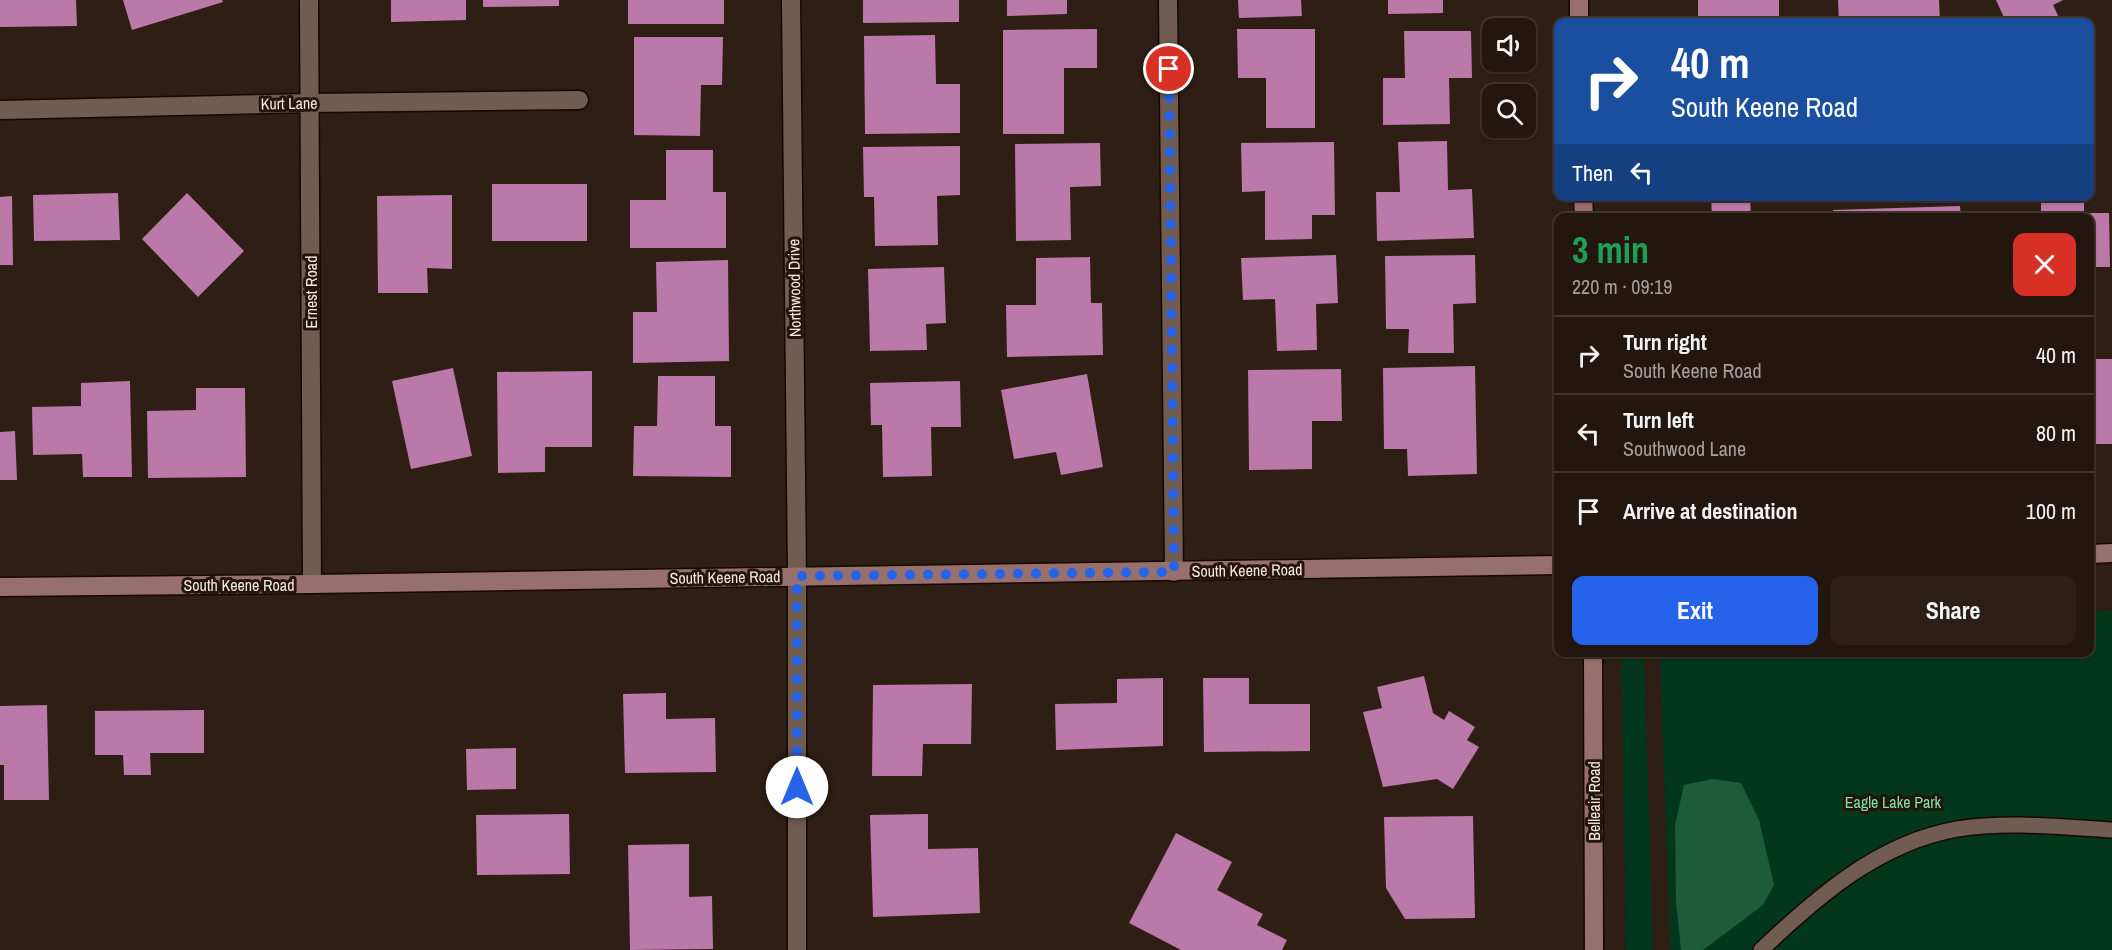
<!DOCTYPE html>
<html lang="en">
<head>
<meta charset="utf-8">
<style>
	:root { --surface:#23160f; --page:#2b1f18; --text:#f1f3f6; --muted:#a39f9e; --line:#40352f; --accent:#2563eb }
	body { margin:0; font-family:"Archivo Narrow",sans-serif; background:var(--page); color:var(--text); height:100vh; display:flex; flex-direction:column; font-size:22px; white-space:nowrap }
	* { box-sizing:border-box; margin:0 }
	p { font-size:20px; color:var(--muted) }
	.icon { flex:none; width:33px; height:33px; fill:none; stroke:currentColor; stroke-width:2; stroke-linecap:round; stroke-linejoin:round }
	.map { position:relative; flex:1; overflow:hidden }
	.side { position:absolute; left:1554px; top:213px; width:540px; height:444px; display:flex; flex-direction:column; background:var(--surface); border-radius:12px; box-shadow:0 2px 4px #0004,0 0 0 2px var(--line) }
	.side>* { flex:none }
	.banner { position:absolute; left:1554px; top:18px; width:540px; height:183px; border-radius:12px; box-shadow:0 2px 4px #0004,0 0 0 2px var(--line); background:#1a4fa0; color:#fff; overflow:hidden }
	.controls { position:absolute; left:1482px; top:18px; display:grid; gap:12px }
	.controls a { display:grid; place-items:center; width:54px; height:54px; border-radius:12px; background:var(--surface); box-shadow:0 2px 4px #0004,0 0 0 2px var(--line); font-size:30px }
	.pin { position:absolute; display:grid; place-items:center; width:51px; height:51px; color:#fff; margin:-26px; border:3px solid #fff; border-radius:50%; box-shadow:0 2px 6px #0007 }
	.me { position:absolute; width:66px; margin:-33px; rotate:0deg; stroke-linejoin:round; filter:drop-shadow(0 0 4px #0008) }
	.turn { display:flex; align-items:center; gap:21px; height:126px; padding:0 18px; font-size:27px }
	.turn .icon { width:78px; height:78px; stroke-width:2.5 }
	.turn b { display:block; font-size:42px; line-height:51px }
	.then { display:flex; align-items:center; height:57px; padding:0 18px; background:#0003; gap:12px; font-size:22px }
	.round { display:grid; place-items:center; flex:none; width:63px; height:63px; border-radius:12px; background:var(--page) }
	.headline { display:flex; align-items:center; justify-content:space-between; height:102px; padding:0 18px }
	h1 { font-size:36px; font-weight:700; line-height:45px; color:#1e9e55 }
	.action { display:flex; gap:12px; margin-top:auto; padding:12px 18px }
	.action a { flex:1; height:69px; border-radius:12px; background:var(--accent); color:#fff; font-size:24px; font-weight:700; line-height:69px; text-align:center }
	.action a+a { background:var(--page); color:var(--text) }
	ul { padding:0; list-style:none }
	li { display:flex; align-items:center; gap:18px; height:78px; padding:0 18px; border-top:2px solid var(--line) }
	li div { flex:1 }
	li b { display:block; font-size:22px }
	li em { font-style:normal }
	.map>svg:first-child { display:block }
	.green { fill:#02371e }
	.forest { fill:#1e5b3a }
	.building { fill:#ba79a9 }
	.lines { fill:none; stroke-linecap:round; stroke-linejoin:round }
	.lane-casing { stroke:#170702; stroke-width:18 }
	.street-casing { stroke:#170702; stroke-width:21 }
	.secondary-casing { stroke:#170702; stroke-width:21 }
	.lane { stroke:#715c51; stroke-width:15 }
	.street { stroke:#715c51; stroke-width:18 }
	.secondary { stroke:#97706e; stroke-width:18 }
	.route { stroke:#2563eb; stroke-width:10; stroke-dasharray:0 18 }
	.labels { text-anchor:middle; stroke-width:6; stroke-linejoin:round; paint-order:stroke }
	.street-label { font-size:16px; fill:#f3e7e0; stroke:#25140b }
	.park-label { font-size:16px; fill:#7ae5a7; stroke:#25140b }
</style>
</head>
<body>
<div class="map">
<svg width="2112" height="950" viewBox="0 0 2112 950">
	<rect width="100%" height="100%" fill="#2f1e14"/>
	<path class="green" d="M2090,611H2112V950H1670L1660,653L2090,652Z
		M1621,653H1644L1653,950H1626Z"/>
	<path class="forest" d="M1713,779L1741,783L1759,820L1774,885L1763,905L1703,950H1681L1676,901L1675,825L1684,785Z"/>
	<path class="building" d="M0,0H76L77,26L0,27Z
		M123,0H222L223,2L132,30Z
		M391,0H466V20L391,22Z
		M483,0H559V6L483,7Z
		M628,0H724V24H628Z
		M863,0H959V22L863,23Z
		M1007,0H1067V14L1007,16Z
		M1238,0H1301L1302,16L1239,18Z
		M1388,0H1443V13L1388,14Z
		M1698,0H1779V22H1698Z
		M1838,0H1939L1940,22H1839Z
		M1996,0H2063L2053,5L2061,22H2006Z
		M1097,29V68H1064V134H1003V30Z
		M1237,29H1315V128H1266V78H1238Z
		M1404,31H1471L1472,78H1449L1450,124L1383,125V78H1405Z
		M935,35L936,84H960V133L865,134L864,36Z
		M634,37H723L722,85H701L700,136L634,135Z
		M1447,141L1448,190L1472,189L1474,238L1377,241L1376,192H1400L1398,142Z
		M1334,142L1335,215H1312V239L1265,240V191L1242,192L1241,143Z
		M1100,143L1101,186L1070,187L1071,240L1016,241L1015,144Z
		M960,146V195L937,196L938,245L875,246L874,197H864L863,147Z
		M666,150H713V192H726V248H630V200H666Z
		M492,184H587V241H492Z
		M118,193L120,240L34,241L33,195Z
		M187,193L244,251L198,297L142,239Z
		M452,195V269L427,268L428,293H378L377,196Z
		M12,196L13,265H0V197Z
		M1711,196H1750L1751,218H1712Z
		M2041,196H2084V213H2109L2110,267H2090V218H2041Z
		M1960,206L1961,218H1833V210Z
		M1336,255L1338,303L1316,304L1317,350L1277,351L1275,299L1243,300L1241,258Z
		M1475,255L1476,303L1453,304L1454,353H1408L1409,329H1386L1385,256Z
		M1090,257L1091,303H1102L1103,355L1007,357L1006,305H1036V258Z
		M728,260L729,361L633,363V312H657L656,262Z
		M944,267L946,323L926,324L927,350L870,351L868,269Z
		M2090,359H2112V444H2090Z
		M1475,366L1477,474L1408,476L1407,449H1384L1383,368Z
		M453,368L472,456L411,469L392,381Z
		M1341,369L1342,421H1312V469L1249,470L1248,370Z
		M592,371V447H545V472L498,473L497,372Z
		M1087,374L1103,467L1061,475L1056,452L1014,459L1001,390Z
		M658,376H715V426H731V477L633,476L634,426H657Z
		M130,381L132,477H83L82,454L33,455L32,407L81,406V383Z
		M960,381L961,427H931L932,476L883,477L882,425H871L870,383Z
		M196,388H245L246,477L148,478L147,411L196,410Z
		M15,431L17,480H0V432Z
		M1424,676L1433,713L1444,720L1449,711L1475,727L1467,740L1479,747L1453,789L1437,779L1383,787L1363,712L1382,708L1377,687Z
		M1163,678V746L1056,750L1055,704L1117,703V679Z
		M1203,678H1249V704H1310V751L1204,752Z
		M972,684L971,744H923L922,776H872L873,685Z
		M666,693V719L715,718L716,772L625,773L623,694Z
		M47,705L49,800H4V765H0V706Z
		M204,710V753H150L151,775H124L123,755H95V711Z
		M516,748V789L467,790L466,749Z
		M569,814L570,874L477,875L476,815Z
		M928,814V849L978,848L980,913L873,917L870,815Z
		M1473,816L1475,918L1405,919L1386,888L1384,817Z
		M1176,833L1232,862L1217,890L1263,914L1257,925L1287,940L1282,950H1181L1129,923Z
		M689,844V897L712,896L713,949L630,950L628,845Z"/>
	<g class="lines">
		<g class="lane-casing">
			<path id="lane" d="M1761,950C1817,897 1878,843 1957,829C2008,821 2061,827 2112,830"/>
		</g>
		<g class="street-casing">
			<path id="street" d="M309,0L312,584
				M791,0L797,576V950
				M1168,0L1174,572
				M0,110L310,103L579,100"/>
		</g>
		<g class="secondary-casing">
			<path id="secondary" d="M1579,0V22
				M1583,196L1584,218
				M2090,554L2112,553
				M0,587L312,584L1558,565
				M1593,652L1594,950"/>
		</g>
		<use href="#lane" class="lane"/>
		<use href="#street" class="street"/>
		<use href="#secondary" class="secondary"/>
	</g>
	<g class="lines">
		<path class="route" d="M797,787V576L1174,572L1169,69"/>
	</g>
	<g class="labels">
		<g class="street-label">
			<text transform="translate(289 103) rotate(-1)" y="6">Kurt Lane</text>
			<text transform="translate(794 288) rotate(-91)" y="6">Northwood Drive</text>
			<text transform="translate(311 292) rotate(-90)" y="6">Ernest Road</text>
			<text transform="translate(1247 570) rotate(-1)" y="6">South Keene Road</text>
			<text transform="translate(725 577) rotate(-1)" y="6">South Keene Road</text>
			<text x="239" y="591">South Keene Road</text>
			<text transform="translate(1594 801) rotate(-90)" y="6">Belleair Road</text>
		</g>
		<g class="park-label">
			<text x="1893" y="808">Eagle Lake Park</text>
		</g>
	</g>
</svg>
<div class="controls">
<a><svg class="icon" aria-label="sound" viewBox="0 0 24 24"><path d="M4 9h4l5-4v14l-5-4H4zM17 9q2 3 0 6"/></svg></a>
<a><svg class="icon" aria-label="search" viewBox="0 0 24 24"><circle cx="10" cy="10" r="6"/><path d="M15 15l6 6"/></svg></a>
</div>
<div class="pin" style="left:1169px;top:69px;background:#d93025"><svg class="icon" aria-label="arrive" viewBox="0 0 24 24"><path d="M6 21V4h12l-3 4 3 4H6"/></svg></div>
<svg class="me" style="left:797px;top:787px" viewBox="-20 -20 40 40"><circle r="19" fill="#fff"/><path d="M0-13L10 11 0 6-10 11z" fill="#2563eb"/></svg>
<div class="banner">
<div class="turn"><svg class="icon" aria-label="right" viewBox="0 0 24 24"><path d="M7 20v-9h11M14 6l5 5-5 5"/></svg><div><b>40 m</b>South Keene Road</div></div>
<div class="then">Then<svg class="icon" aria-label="left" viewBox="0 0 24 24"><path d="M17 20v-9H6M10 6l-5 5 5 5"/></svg></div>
</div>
<section class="side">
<div class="headline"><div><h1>3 min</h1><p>220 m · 09:19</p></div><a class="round" style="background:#d93025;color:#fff"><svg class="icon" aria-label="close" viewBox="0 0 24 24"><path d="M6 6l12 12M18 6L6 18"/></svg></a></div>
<ul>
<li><svg class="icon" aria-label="right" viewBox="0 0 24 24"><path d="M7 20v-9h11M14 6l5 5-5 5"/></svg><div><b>Turn right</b><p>South Keene Road</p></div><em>40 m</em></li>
<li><svg class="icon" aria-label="left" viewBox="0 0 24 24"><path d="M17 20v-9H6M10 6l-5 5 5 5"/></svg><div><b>Turn left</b><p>Southwood Lane</p></div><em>80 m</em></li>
<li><svg class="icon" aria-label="arrive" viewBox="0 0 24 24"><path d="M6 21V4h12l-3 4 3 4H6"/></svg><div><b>Arrive at destination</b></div><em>100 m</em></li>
</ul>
<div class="action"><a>Exit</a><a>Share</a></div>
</section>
</div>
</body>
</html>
